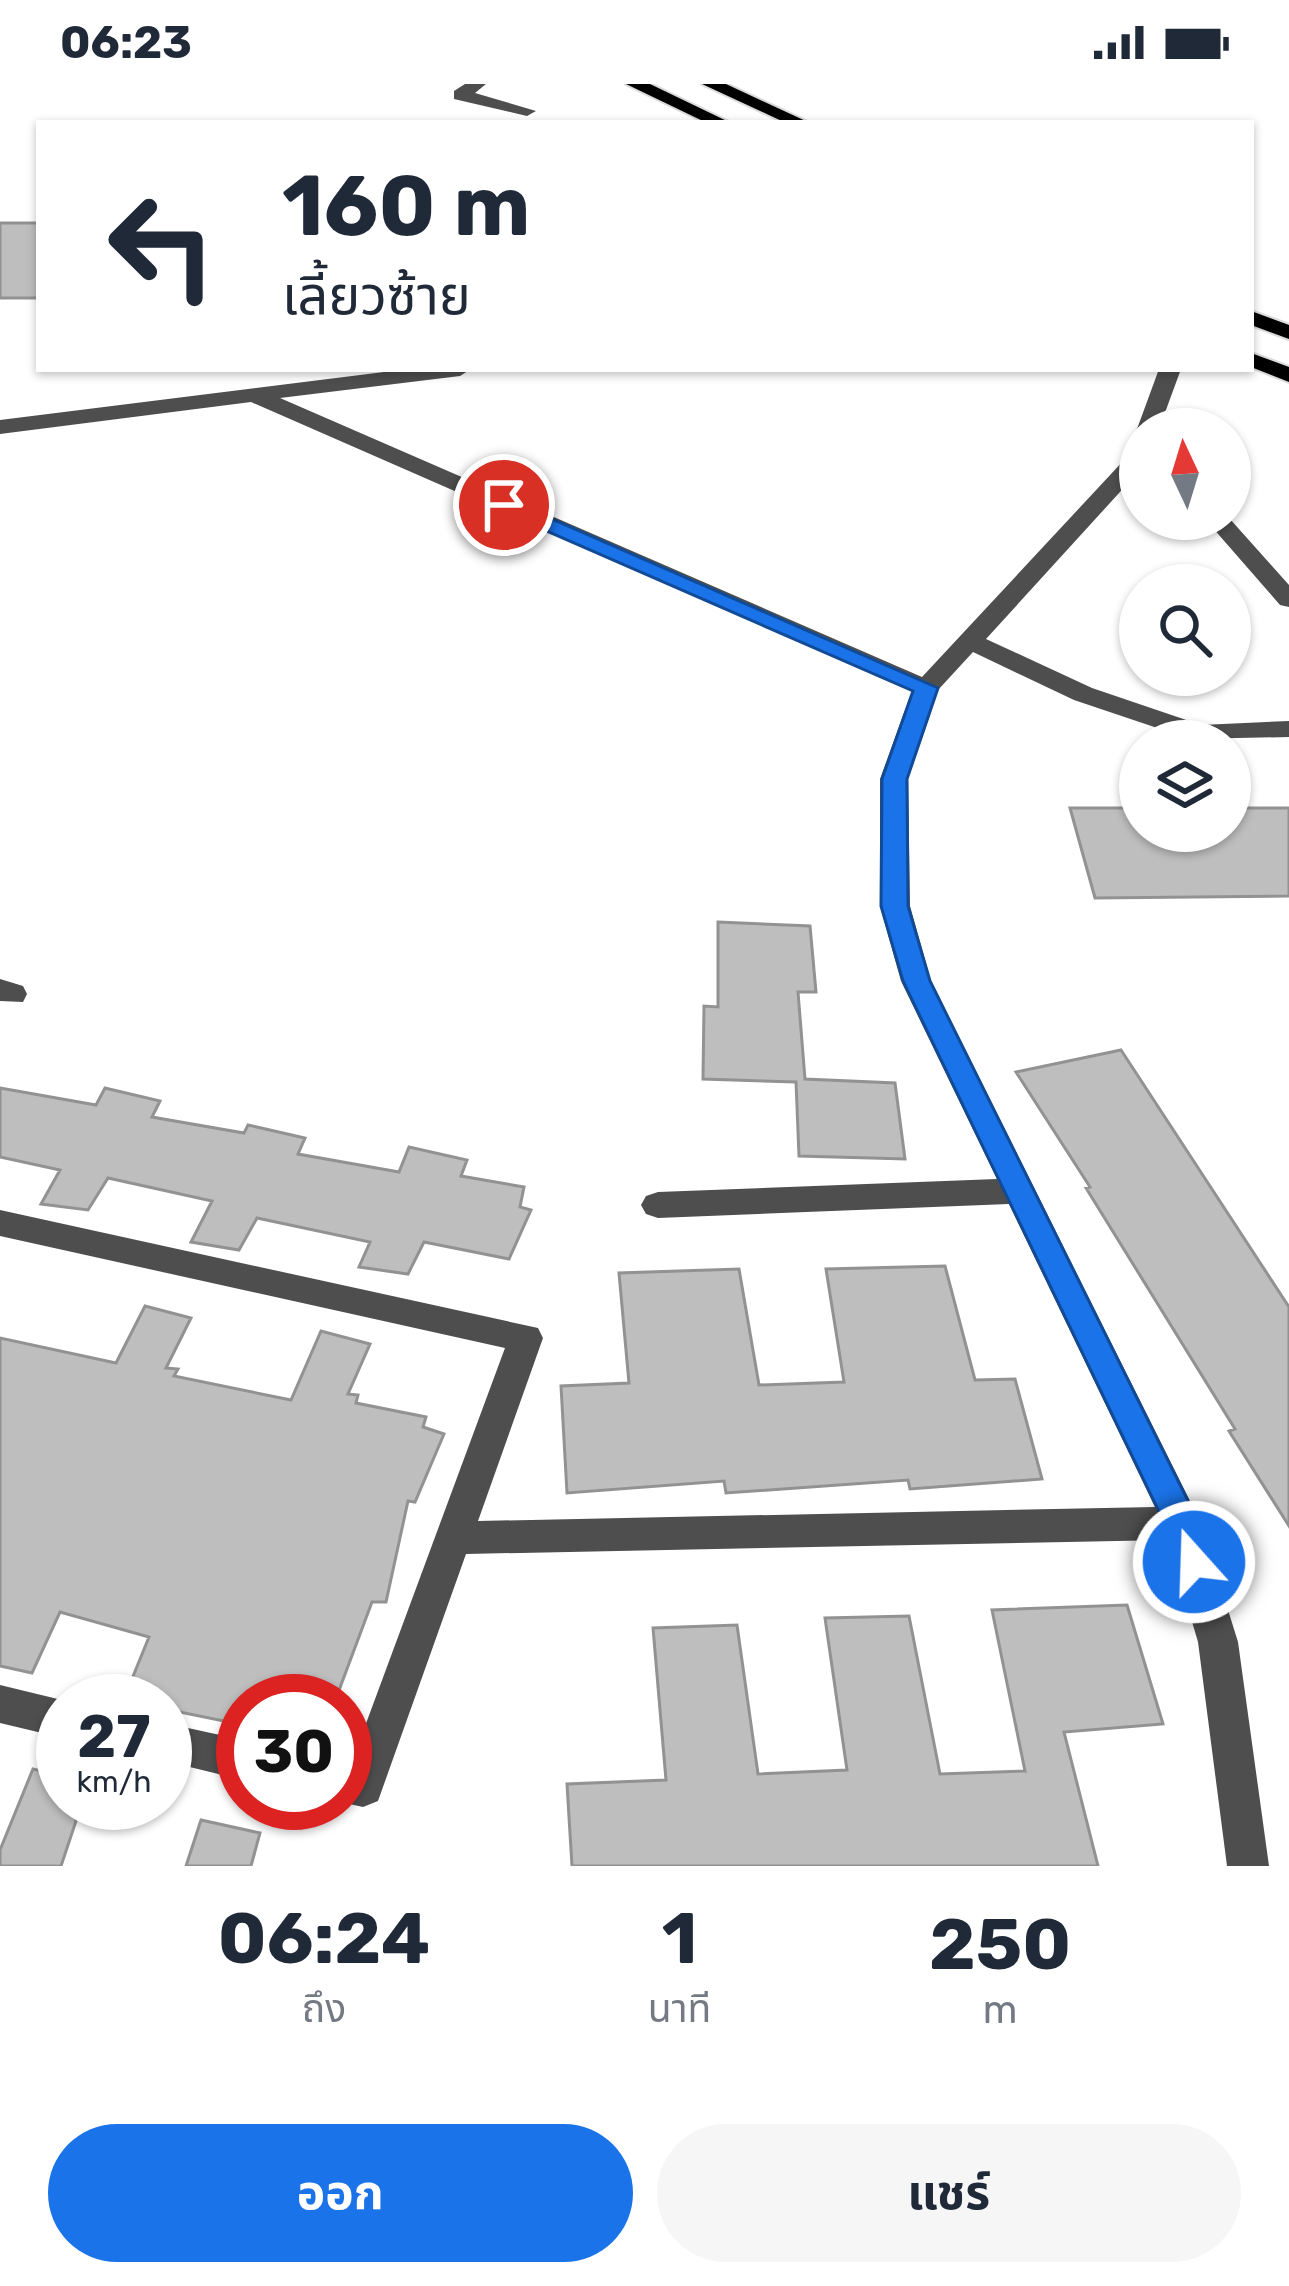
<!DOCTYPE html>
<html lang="th">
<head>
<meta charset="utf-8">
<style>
	:root { --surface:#fff; --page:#f6f6f7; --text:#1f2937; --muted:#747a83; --accent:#1a73e8 }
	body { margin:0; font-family:Rubik,"Noto Sans Thai",sans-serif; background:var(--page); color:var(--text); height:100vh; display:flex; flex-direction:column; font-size:45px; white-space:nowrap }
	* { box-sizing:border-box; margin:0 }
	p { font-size:39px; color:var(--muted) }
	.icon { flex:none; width:66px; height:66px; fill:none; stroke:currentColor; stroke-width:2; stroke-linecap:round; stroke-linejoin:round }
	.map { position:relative; height:1782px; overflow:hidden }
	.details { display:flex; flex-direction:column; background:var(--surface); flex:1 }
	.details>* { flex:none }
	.top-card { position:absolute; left:36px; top:36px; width:1218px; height:252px; border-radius:0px; box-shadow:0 3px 9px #0004; background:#fff; color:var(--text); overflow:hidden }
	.needle { width:78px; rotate:356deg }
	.controls { position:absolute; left:1119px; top:324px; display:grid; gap:24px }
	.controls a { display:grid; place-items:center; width:132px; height:132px; border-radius:50%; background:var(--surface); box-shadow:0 3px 9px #0004; font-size:60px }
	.speed { position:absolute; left:36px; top:1590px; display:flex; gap:24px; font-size:60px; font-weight:700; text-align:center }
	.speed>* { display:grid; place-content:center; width:156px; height:156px; border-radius:50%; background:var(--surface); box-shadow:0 3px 9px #0004; line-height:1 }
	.speed small { font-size:30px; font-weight:400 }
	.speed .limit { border:18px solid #d22; background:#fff; color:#111 }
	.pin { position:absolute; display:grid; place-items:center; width:102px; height:102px; color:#fff; margin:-51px; border:6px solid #fff; border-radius:50%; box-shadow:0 3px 12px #0007 }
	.me { position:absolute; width:132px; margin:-66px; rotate:340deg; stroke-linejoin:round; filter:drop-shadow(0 0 9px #0008) }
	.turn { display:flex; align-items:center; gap:42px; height:252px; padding:0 48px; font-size:54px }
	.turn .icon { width:156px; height:156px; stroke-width:2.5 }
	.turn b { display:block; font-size:84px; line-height:102px }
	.eta { display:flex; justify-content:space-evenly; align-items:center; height:204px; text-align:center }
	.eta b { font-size:72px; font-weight:700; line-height:84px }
	.cta { display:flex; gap:24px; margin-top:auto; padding:24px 48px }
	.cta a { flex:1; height:138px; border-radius:72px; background:var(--accent); color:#fff; font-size:48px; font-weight:700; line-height:138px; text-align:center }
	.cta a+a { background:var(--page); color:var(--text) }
	.status { display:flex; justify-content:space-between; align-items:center; height:84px; padding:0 60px; background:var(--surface); direction:ltr }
	.status svg { height:33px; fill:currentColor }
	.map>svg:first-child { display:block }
	.building { fill:#bebebe; stroke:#929292; stroke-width:3 }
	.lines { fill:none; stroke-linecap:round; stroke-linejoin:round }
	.major-casing { stroke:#dbdbdb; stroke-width:4 }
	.path { stroke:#707070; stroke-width:4.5; stroke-dasharray:1.5 4.5; stroke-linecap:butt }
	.minor { fill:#4e4e4e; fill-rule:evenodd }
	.major { fill:#000; fill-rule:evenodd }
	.route { fill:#1a73e8; stroke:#114b97; stroke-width:3 }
</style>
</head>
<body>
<div class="status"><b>06:23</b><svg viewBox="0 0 49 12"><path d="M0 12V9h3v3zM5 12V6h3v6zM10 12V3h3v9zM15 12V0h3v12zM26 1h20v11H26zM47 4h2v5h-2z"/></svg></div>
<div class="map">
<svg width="1289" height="1782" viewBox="0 0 1289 1782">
	<rect width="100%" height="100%" fill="#fff"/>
	<path class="building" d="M0,139H39V214H0Z
		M1070,724H1140V747H1230V724H1289V812L1095,814Z
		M718,838L810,842L816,908H798L805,995L895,999L905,1075L799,1072L796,998L703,995L704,922L718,923Z
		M1121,966L1289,1223V1442L1229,1347L1235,1345L1086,1104L1090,1103L1016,988Z
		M0,1004L96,1021L105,1004L160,1017L152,1033L244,1049L248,1041L305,1054L298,1070L399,1088L409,1063L467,1076L461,1092L524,1103L520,1123L531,1126L509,1175L424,1158L408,1190L359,1183L370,1158L257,1134L239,1166L191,1158L212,1117L108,1094L88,1126L41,1120L60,1086L0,1073Z
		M945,1182L975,1296L1015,1295L1042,1395L910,1405L908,1396L726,1409L724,1397L567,1409L561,1302L629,1299L619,1189L739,1185L759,1301L844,1298L826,1185Z
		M145,1222L191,1234L166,1284L178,1285L174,1292L291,1316L321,1247L370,1260L348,1310L358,1311L356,1319L426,1333L423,1343L444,1350L415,1418L408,1417L386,1518H372L335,1617L260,1604L255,1617H243V1641L165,1625V1617H123L149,1553L60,1528L32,1589L0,1582V1254L116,1279Z
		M1127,1521L1163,1640L1064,1648L1098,1782H572L567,1700L666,1696L653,1544L737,1541L758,1690L847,1686L825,1534L909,1532L940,1690L1025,1687L992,1526Z
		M33,1685L63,1692V1719H82L61,1782H0V1766Z
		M201,1736L260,1749L251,1782H186Z"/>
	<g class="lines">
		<g class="major-casing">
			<path id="major" d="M626,0H650L731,39H707Z
				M702,0H726L810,39H786Z
				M1251,227L1289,241V255L1251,241Z
				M1251,269L1289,283V298L1251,283Z"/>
		</g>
		<path class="path" d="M847,39H891"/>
		<path class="minor" d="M465,0H486L475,9L536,27L527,32L454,15V7Z
			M408,285H471L460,292L280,314L922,593L1125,375L1132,362L1140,360V386L986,555L1092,604L1201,641L1289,637V653L1190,655L1074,616L973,568L938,606L908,695L910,822L931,897L1201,1439L1238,1558L1269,1782H1227L1198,1558L1168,1456L466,1470L378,1717L363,1723L345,1719V1679L351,1680L505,1264L0,1152V1126L538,1244L543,1254L478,1437L1155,1423L1009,1120L658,1134L646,1130L641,1121L646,1112L658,1108L997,1095L901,897L880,822V695L912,607L251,318L0,350V336Z
			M1159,285H1181L1159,345H1140V350L1137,345Z
			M1205,435H1230L1289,501V523L1280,521Z
			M0,895L23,902L27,910L23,918L0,917Z
			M0,1601L66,1617L63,1654L0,1639Z
			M165,1639L243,1656V1696L165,1677Z"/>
		<use href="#major" class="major"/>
	</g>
	<path class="route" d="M504,414L938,604L907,695L908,822L930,897L1199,1439L1211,1478L1206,1489L1194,1494L1181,1489L1165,1440L903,897L881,822L882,695L913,607L496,425V416Z"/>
</svg>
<div class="controls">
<a><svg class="needle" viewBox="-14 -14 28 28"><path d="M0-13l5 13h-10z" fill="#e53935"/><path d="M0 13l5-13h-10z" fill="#747a83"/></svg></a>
<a><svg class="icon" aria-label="search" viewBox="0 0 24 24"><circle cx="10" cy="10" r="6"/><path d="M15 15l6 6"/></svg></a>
<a><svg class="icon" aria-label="layers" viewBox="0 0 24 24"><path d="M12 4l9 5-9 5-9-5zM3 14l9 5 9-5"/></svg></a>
</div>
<div class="speed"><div>27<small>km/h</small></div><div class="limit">30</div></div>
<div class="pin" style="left:504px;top:421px;background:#d93025"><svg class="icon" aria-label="arrive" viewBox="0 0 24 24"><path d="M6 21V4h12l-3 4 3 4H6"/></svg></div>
<svg class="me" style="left:1194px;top:1478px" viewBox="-20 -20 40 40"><circle r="17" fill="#1a73e8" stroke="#fff" stroke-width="3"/><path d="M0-11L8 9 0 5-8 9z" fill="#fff"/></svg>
<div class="top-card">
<div class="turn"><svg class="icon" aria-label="left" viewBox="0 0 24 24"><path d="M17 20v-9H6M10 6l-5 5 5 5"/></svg><div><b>160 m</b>เลี้ยวซ้าย</div></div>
</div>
</div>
<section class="details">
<div class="eta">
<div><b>06:24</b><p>ถึง</p></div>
<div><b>1</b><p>นาที</p></div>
<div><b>250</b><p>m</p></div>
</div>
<div class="cta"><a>ออก</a><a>แชร์</a></div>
</section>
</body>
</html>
